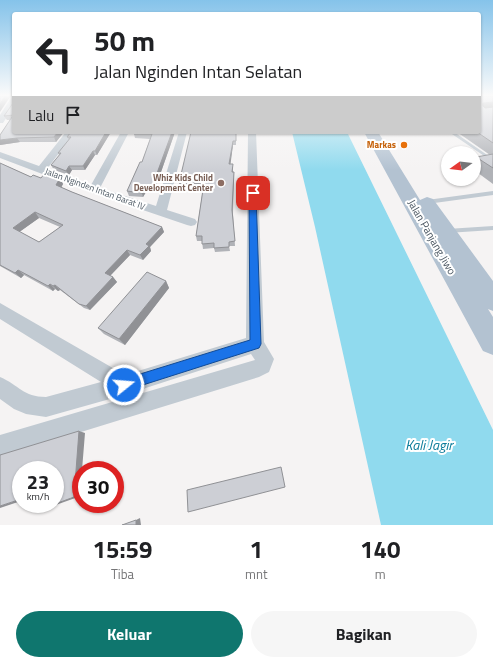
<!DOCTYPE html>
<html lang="id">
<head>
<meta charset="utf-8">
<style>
	:root { --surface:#fff; --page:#f6f6f6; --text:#202124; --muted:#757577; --accent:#0f766e }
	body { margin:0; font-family:"Titillium Web",sans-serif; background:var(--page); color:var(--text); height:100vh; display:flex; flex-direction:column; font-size:15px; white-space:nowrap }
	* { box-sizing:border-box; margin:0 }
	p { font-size:13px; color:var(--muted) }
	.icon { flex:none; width:22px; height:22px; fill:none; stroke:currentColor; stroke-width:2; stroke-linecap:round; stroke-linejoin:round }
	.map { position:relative; height:525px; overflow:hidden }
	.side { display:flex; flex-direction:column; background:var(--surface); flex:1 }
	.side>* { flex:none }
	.hud { position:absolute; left:12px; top:12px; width:469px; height:122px; border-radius:4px; box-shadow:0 1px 3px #0004; background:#fff; color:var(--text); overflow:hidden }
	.needle { width:26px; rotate:255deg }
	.tools { position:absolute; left:441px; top:146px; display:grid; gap:8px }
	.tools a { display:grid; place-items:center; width:40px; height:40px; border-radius:50%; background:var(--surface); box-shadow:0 1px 3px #0004; font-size:20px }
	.speed { position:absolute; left:12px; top:461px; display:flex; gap:8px; font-size:20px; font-weight:700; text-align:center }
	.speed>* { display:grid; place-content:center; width:52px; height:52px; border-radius:50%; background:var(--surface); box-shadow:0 1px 3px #0004; line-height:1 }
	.speed small { font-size:10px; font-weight:400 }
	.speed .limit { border:6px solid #d22; background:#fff; color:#111 }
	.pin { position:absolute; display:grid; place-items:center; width:34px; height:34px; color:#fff; margin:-17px; border-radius:8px; box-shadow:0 2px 6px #0006 }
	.me { position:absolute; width:44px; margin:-22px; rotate:73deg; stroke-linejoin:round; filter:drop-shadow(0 0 3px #0008) }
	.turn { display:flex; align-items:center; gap:14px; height:84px; padding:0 16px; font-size:18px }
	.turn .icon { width:52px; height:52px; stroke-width:2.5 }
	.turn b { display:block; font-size:28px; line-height:34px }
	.then { display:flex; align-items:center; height:38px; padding:0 16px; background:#0003; gap:8px; font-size:15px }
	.eta { display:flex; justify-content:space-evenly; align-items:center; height:68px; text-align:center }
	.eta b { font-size:24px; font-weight:700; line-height:28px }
	.action { display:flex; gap:8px; margin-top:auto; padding:8px 16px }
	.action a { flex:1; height:46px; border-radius:24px; background:var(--accent); color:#fff; font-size:16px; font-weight:700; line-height:46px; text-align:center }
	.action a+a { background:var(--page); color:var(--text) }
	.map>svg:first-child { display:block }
	.water { fill:#90daee }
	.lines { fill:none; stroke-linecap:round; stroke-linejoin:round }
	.service { fill:#c1cad2; fill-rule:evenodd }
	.minor { fill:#c1cad2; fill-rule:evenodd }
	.primary { fill:#b3c2d1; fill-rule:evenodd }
	.wall { fill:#b0b2b7; fill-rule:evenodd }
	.shaded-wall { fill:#909195 }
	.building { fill:#cdcfd5; stroke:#909195; fill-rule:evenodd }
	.route { fill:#1a73e8; stroke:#114b97 }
	.food-dot { fill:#e8710a; stroke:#fff; stroke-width:1.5 }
	.education-dot { fill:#8d6e63; stroke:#fff; stroke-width:1.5 }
	.labels { text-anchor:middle; stroke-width:4; stroke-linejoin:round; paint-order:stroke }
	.far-food-label { font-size:9px; font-weight:bold; fill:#c56008; stroke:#fff; text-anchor:end }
	.far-education-label { font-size:9px; font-weight:bold; fill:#785e54; stroke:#fff; text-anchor:end }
	.far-street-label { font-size:9px; fill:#4a5661; stroke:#fff }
	.street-label { font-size:11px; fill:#4a5661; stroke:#fff }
	.near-water-label { font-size:14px; font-style:italic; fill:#0c7c9b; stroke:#fff }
</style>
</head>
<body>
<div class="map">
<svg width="493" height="525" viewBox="0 0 493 525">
	<rect width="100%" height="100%" fill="#f5f3f3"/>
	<path class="water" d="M292,132H347L493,430V525H381L315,227Z"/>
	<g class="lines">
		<path class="service" d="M449,132H454L493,159V162Z
			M493,191V195L427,204L424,202L427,200Z
			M493,226V230L447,233L444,231L447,229Z"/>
		<path class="minor" d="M11,98H14V106L3,123H0V115Z
			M66,132H75L47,169L91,185L121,132H129L100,188L156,206L179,132H187L167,210L195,219L197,222L195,225L191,226L187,225L90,192L0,158V152L39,166Z
			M248,132H256L264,342L274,359L269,372L259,377L0,457V435L255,360L251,354L124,395L46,417L26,414L14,409L0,399V377C19,385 23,397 46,397L101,382L0,319V303L125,375L246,338Z"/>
		<path class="primary" d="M364,132H378L420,200L427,197L433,199L493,281V311L488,309L493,317V355L483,351Z"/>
	</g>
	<path class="wall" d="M0,96H14V132H64L56,142H20L0,145L11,120H7L4,116L13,103V97Z
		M493,96V184L474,170V160L476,157L490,155L457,132H479Z
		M71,132H111L97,155H95L85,170H72L69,175L54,170L51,165L59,155L58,153L69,140L67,137Z
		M175,132L154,192H146L143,197L129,196L127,191L142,162L150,139L135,138L134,134Z
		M236,132V145H233L230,164L233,168V172H234L233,214L235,246H229L230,251L215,252L214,248L203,249L202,241H197L196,236L203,188H181L179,183Z
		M0,163L31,177L41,178H60L63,184L61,187L72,192L162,227L164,232L150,247L151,251L143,260L130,255L110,276L113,277L117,282L90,310L84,308L60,290L58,291L55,289L53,291L24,275L21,278L0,266ZM39,218L60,227L39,242L19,232Z
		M166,281L169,288L125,345L104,334L98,328Z"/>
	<path class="shaded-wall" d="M5,96H9L10,97L0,112V104Z
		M493,102V109L479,112L483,103Z
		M58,132H64L56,142L54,137Z
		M106,132H111L97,155L95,151Z
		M172,132H175L154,192L152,187Z
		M17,138L20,142L0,145V140Z
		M233,141V145L230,168L229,164Z
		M93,151L95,155L85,170L83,166Z
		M69,166L72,170L69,175L66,171Z
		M60,178L63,184L60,190L56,185Z
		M144,187L146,192L143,197L142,193Z
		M35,212L39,218L18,233L13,228Z
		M162,227L164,232L150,247L151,251L143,260L140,255L146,244Z
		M127,250L130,255L108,278L105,273Z
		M18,270L24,275L21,278L15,273Z
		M113,277L117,282L90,310L86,306Z
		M166,281L169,288L125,345L119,339Z
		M50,284L55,289L53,291L48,286Z
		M55,285L60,290L58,291L53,286Z
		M79,431L85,433L82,470H81V496L50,507L41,509Z
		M21,499V501L0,508V506Z
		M140,518L141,525H136V520Z"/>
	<path class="building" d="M0,96H5L0,104Z
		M13,96H14V115L4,116L13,103Z
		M479,96H493V102L483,103V106L485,108L493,107V143L477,132H479Z
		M12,117H14V132H58L54,137L17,138L0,140V135Z
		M71,132H106L95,151H93L83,166H69L66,171L51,165L61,153H58L71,137H67Z
		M135,132H172L152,187H144L142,193L127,191L140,162H142L152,134H134Z
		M191,132H236V141H233L229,164H233L232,172H234L232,210L235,241L229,242V247L214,248V243L202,244V236H196L204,183H179Z
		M493,154V168L476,157Z
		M0,163L31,177L33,175L41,178L45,173L60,178L56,185L72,192L162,227L146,244L149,246L140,255L127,250L105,273L113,277L86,306L79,304L55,285L53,286L50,284L48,286L18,270L15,273L0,265ZM35,212L63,225L39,242L13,228Z
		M147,272L166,281L119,339L98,328Z
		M79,431L74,497L55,504V470H21V499L0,506V455Z
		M281,467L285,487L188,512L187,490Z
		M42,504H54L41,509Z
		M136,520V525H122Z"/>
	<linearGradient id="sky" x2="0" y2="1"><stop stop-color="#85c3ea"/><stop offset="0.56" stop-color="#fafafa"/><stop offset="1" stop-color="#fafafa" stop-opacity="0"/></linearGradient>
	<rect width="493" height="170" fill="url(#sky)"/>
	<path class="route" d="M253,190L256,193L261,344L259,348L124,391L120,389L118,385L120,380L124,379L250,340L249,193Z"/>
	<circle class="food-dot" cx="404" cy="145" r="4"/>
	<circle class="education-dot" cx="221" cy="183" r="4"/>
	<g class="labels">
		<g class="far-food-label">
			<text x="396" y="148">Markas</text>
		</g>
		<g class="far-education-label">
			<text x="213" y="181">Whiz Kids Child<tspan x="213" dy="10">Development Center</tspan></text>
		</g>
		<g class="far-street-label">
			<text transform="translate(95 189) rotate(20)" y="3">Jalan Nginden Intan Barat IV</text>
		</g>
		<g class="street-label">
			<text transform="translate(432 237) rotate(60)" y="4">Jalan Panjang Jiwo</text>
		</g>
		<g class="near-water-label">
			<text x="429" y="450">Kali Jagir</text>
		</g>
	</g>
</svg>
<div class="tools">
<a><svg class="needle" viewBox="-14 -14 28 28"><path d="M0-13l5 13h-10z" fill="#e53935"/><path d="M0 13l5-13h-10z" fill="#757577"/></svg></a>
</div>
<div class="speed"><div>23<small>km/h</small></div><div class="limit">30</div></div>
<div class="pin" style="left:253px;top:193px;background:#d93025"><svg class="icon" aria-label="arrive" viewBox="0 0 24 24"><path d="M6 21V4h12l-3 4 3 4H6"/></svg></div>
<svg class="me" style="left:124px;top:385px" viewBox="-20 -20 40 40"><circle r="17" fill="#1a73e8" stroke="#fff" stroke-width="3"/><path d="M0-11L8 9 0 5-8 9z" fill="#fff"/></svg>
<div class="hud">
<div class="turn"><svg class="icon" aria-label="left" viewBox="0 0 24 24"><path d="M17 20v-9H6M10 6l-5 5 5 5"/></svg><div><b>50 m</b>Jalan Nginden Intan Selatan</div></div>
<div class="then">Lalu<svg class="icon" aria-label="arrive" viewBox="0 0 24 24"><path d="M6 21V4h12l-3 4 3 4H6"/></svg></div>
</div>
</div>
<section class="side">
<div class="eta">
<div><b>15:59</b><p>Tiba</p></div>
<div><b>1</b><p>mnt</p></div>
<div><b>140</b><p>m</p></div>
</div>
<div class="action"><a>Keluar</a><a>Bagikan</a></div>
</section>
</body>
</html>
